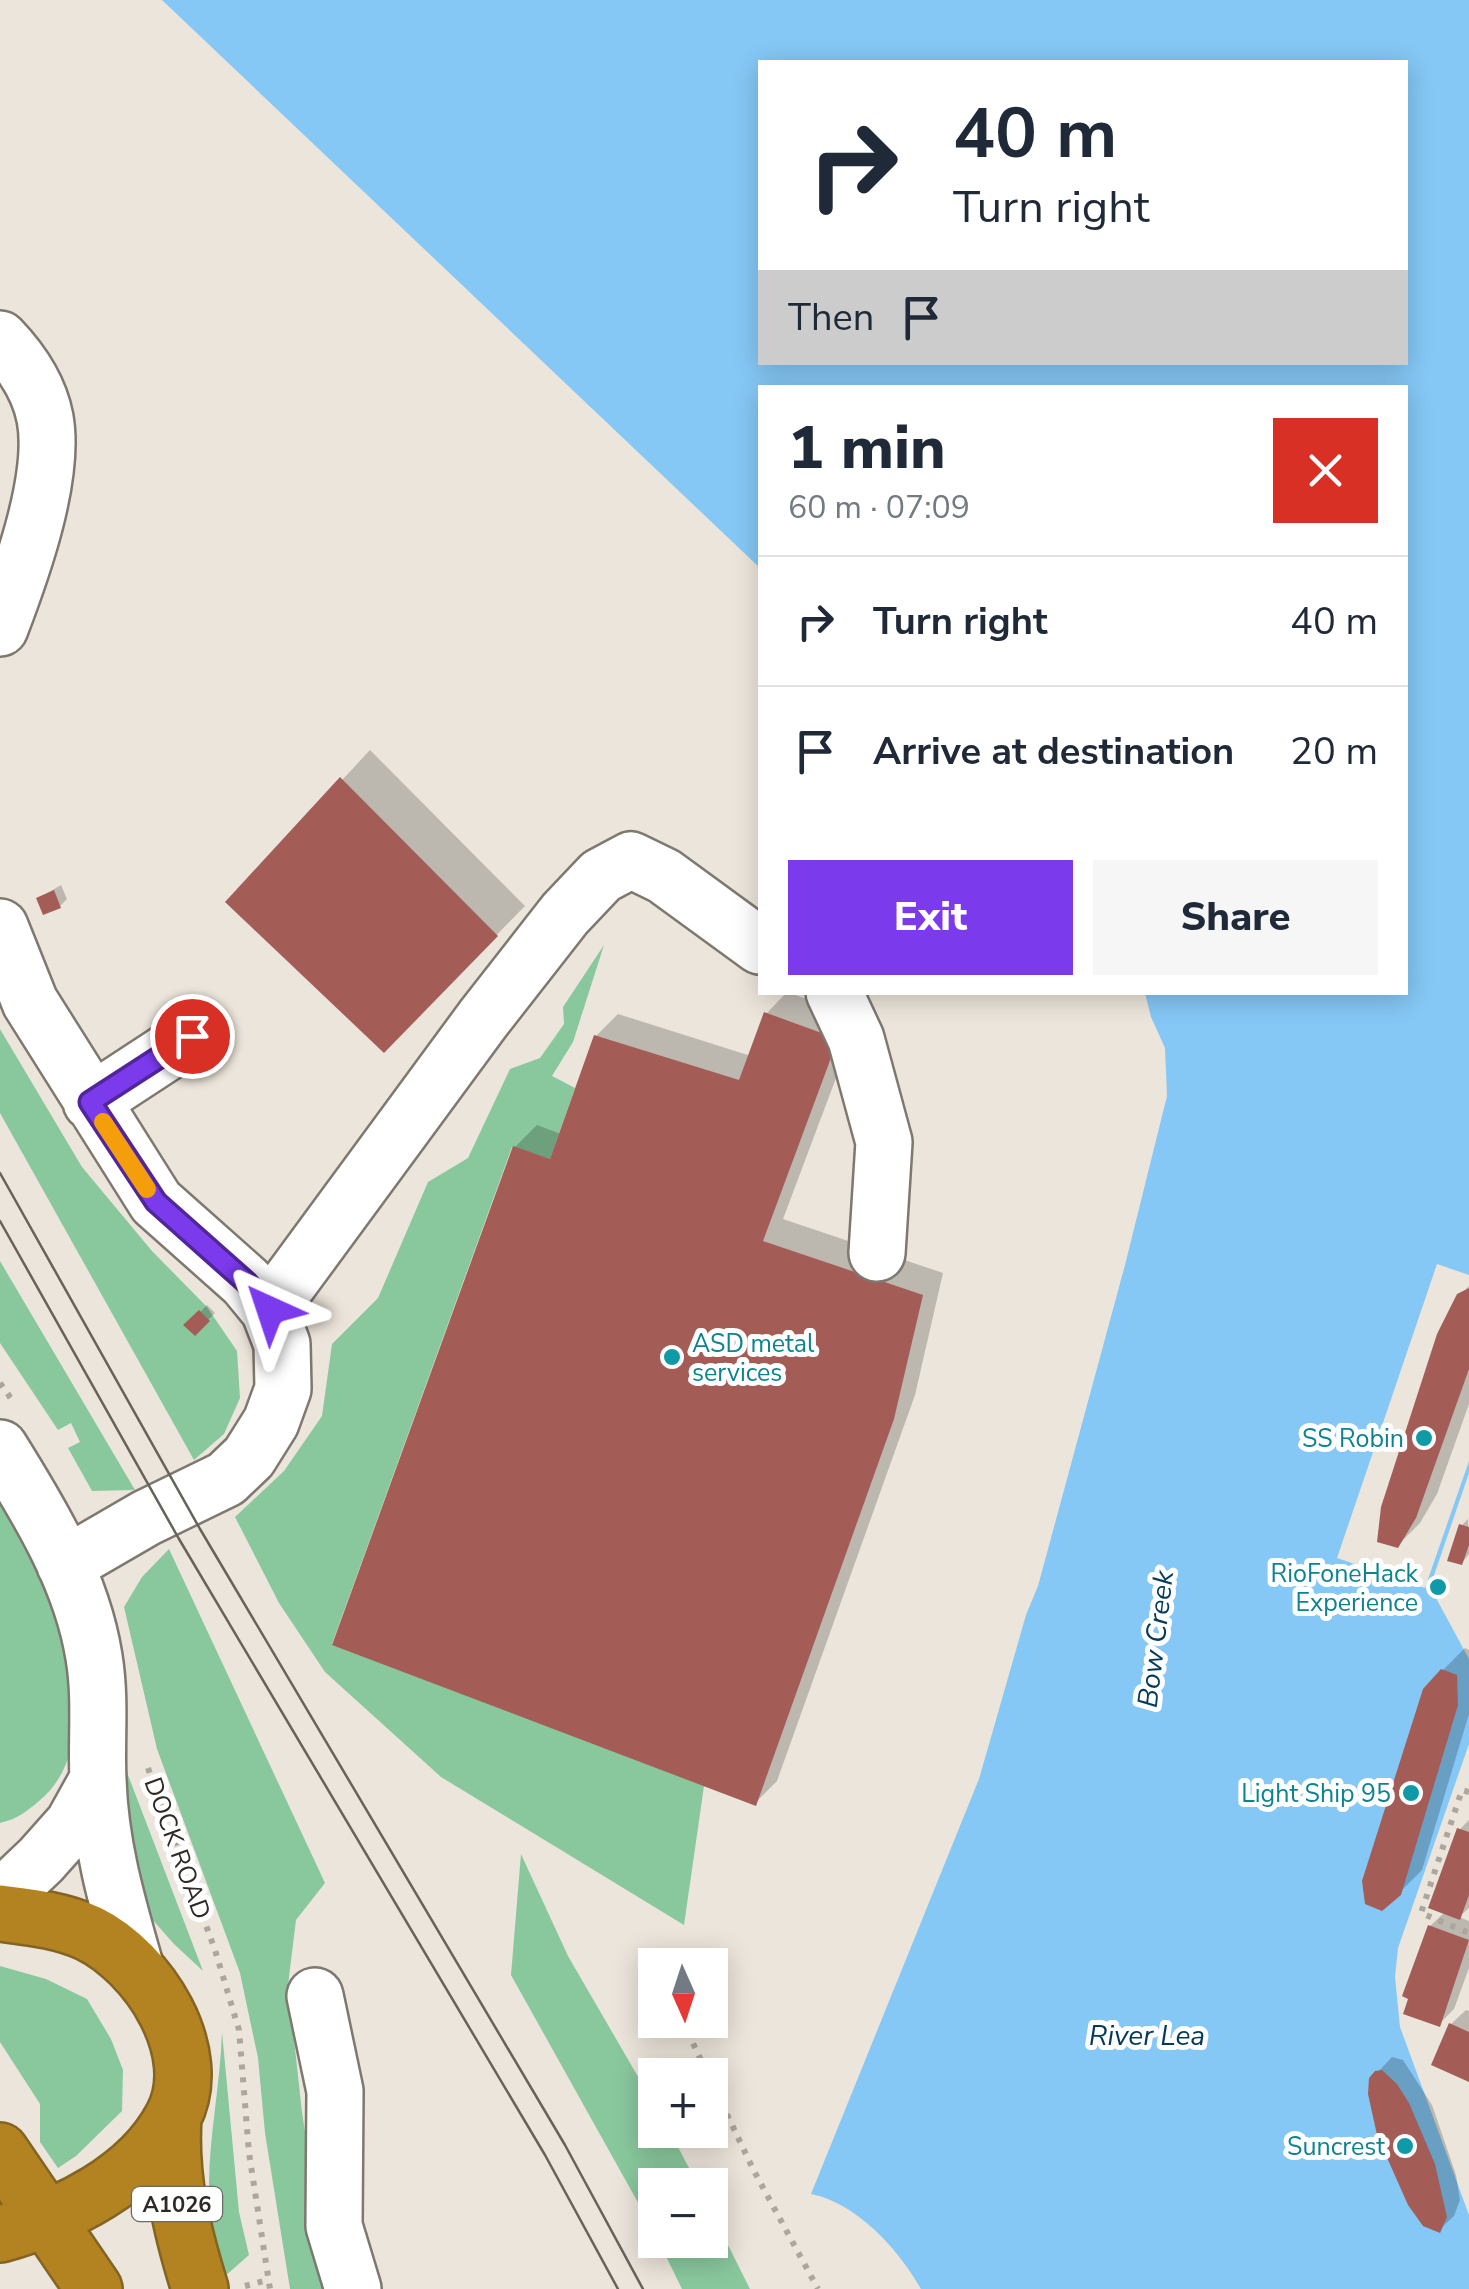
<!DOCTYPE html>
<html lang="en">
<head>
<meta charset="utf-8">
<style>
	:root { --surface:#fff; --page:#f6f6f7; --text:#1f2937; --muted:#747a83; --line:#e0e1e3; --accent:#7c3aed }
	body { margin:0; font-family:"Nunito Sans",sans-serif; background:var(--page); color:var(--text); height:100vh; display:flex; flex-direction:column; font-size:38px; white-space:nowrap }
	* { box-sizing:border-box; margin:0 }
	p { font-size:32px; color:var(--muted) }
	.icon { flex:none; width:55px; height:55px; fill:none; stroke:currentColor; stroke-width:2; stroke-linecap:round; stroke-linejoin:round }
	.map { position:relative; flex:1; overflow:hidden }
	.panel { position:absolute; left:758px; top:385px; width:650px; height:610px; display:flex; flex-direction:column; background:var(--surface); border-radius:0px; box-shadow:0 5px 25px #0003 }
	.panel>* { flex:none }
	.hud { position:absolute; left:758px; top:60px; width:650px; height:305px; border-radius:0px; box-shadow:0 5px 25px #0003; background:#fff; color:var(--text); overflow:hidden }
	.needle { width:65px; rotate:177deg }
	.buttons { position:absolute; left:638px; top:1948px; display:grid; gap:20px }
	.buttons a { display:grid; place-items:center; width:90px; height:90px; border-radius:0px; background:var(--surface); box-shadow:0 5px 25px #0003; font-size:50px }
	.pin { position:absolute; display:grid; place-items:center; width:85px; height:85px; color:#fff; margin:-42px; border:5px solid #fff; border-radius:50%; box-shadow:0 2px 10px #0007 }
	.me { position:absolute; width:110px; margin:-55px; rotate:318deg; stroke-linejoin:round; filter:drop-shadow(0 0 8px #0008) }
	.turn { display:flex; align-items:center; gap:35px; height:210px; padding:0 30px; font-size:45px }
	.turn .icon { width:130px; height:130px; stroke-width:2.5 }
	.turn b { display:block; font-size:70px; line-height:85px }
	.then { display:flex; align-items:center; height:95px; padding:0 30px; background:#0003; gap:20px; font-size:38px }
	.round { display:grid; place-items:center; flex:none; width:105px; height:105px; border-radius:0px; background:var(--page) }
	.summary { display:flex; align-items:center; justify-content:space-between; height:170px; padding:0 30px }
	h1 { font-size:60px; font-weight:800; line-height:75px }
	.action { display:flex; gap:20px; margin-top:auto; padding:20px 30px }
	.action a { flex:1; height:115px; border-radius:0px; background:var(--accent); color:#fff; font-size:40px; font-weight:800; line-height:115px; text-align:center }
	.action a+a { background:var(--page); color:var(--text) }
	ul { padding:0; list-style:none }
	li { display:flex; align-items:center; gap:30px; height:130px; padding:0 30px; border-top:2px solid var(--line) }
	li div { flex:1 }
	li b { display:block; font-size:38px }
	li em { font-style:normal }
	.map>svg:first-child { display:block }
	.green { fill:#89c89d }
	.water { fill:#85c7f5; fill-rule:evenodd }
	.pier { fill:#ece5db }
	.shadow { fill:#0003 }
	.building { fill:#a45d56 }
	.lines { fill:none; stroke-linecap:round; stroke-linejoin:round }
	.minor-casing { stroke:#7e786f; stroke-width:60 }
	.highway-casing { stroke:#836422; stroke-width:60 }
	.path { stroke:#aca69e; stroke-width:6; stroke-dasharray:5 8; stroke-linecap:butt }
	.minor { stroke:#fff; stroke-width:55 }
	.highway { stroke:#b28320; stroke-width:55 }
	.tram { stroke:#66625c; stroke-width:2.5 }
	.route-casing { stroke:#51269a; stroke-width:25 }
	.route { stroke:#7c3aed; stroke-width:18 }
	.slow { stroke:#f59e0b; stroke-width:18 }
	.culture-dot { fill:#0f9aa8; stroke:#fff; stroke-width:4 }
	.labels { text-anchor:middle; stroke-width:10; stroke-linejoin:round; paint-order:stroke }
	.shield { fill:#fff; stroke:#6c6a67; stroke-width:2.5 }
	.shield-label { font-size:22px; font-weight:bold; fill:#2d2a26 }
	.culture-label { font-size:25px; fill:#0d838f; stroke:#fff; text-anchor:end }
	.street-label { font-size:25px; fill:#2d2a26; stroke:#fff }
	.water-label { font-size:28px; font-style:italic; fill:#043b59; stroke:#fff }
</style>
</head>
<body>
<div class="map">
<svg width="1469" height="2289" viewBox="0 0 1469 2289">
	<rect width="100%" height="100%" fill="#ece5db"/>
	<path class="green" d="M604,945L573,1042L552,1076L575,1088L550,1159L512,1147L332,1644L704,1786L684,1925L441,1777L325,1672L279,1603L235,1517L284,1471L322,1416L332,1344L378,1298L428,1182L468,1158L510,1069L540,1058L564,1024L563,1007Z
		M0,1029L82,1167L152,1251L207,1307L237,1351L240,1398L224,1434L194,1460L0,1113Z
		M0,1261L135,1490L92,1491L68,1448L80,1442L71,1423L58,1430L0,1343Z
		M0,1491C15,1517 34,1544 44,1571C69,1637 103,1748 39,1801C26,1812 17,1819 0,1823Z
		M169,1549L325,1883L296,1920L288,1985L302,2112L329,2289H290L265,2133L258,2058L240,1973L157,1749L124,1607L142,1577Z
		M120,1754L203,1971L174,1944L135,1900Z
		M521,1854L568,1956L655,2106V2130H669L698,2185H655V2233L511,1975Z
		M0,1966L46,1979L87,1999L111,2039L123,2070L122,2111L76,2156L58,2168L40,2142V2104L0,2042Z
		M222,2032L239,2212L249,2255L224,2277C193,2192 219,2118 222,2032Z
		M710,2209L750,2289H682L658,2240H710Z"/>
	<path class="water" d="M162,0H1469V1473L1430,1587L1469,1659V1744L1398,1948L1395,1977L1400,2027L1469,2215V2289H921C899,2250 857,2203 811,2194L979,1779L1026,1615L1038,1586L1125,1265L1167,1096L1165,1048L1151,1017L1145,993L1405,992V388H760V568ZM760,62H1405V362H760Z"/>
	<path class="pier" d="M1437,1264L1469,1275V1461L1425,1588L1337,1558Z"/>
	<path class="shadow" d="M370,750L525,906L384,1050L229,902Z
		M61,885L67,899L60,906L39,898Z
		M787,992L859,1017L783,1219L943,1273L915,1395L777,1781L755,1803L515,1147L537,1125L561,1134L596,1036L618,1014L751,1056L766,1014Z
		M1469,1286V1404L1437,1494L1420,1523L1398,1545L1459,1296Z
		M207,1305L215,1313L195,1333L187,1325Z
		M1468,1519L1469,1554L1462,1563L1461,1526Z
		M1465,1648L1469,1650V1714L1422,1870L1399,1893L1442,1671Z
		M1469,1820V1908L1459,1917L1469,1921V1968L1454,2009L1439,2024L1430,1926L1445,1912L1460,1829Z
		M1466,2010L1469,2011V2079L1451,2024Z
		M1392,2057L1403,2060L1432,2105L1456,2175L1460,2200L1454,2216L1439,2230L1377,2073Z"/>
	<path class="building" d="M340,777L498,936L384,1053L225,902Z
		M54,890L61,908L43,915L36,898Z
		M764,1012L838,1039L763,1241L923,1295L894,1419L756,1806L332,1645L513,1146L550,1159L594,1035L739,1080Z
		M1469,1288V1369L1416,1518L1398,1548L1377,1542L1381,1507L1437,1334L1457,1294Z
		M199,1310L210,1321L195,1336L183,1325Z
		M1459,1524L1469,1527V1545L1462,1565L1447,1561Z
		M1441,1669L1457,1675L1458,1705L1401,1895L1382,1911L1365,1904L1362,1881L1423,1689Z
		M1457,1828L1469,1832V1895L1460,1920L1428,1908Z
		M1428,1925L1469,1940L1440,2027L1403,2014L1408,1999L1402,1996Z
		M1449,2023L1469,2032V2082L1431,2065Z
		M1382,2070L1397,2084L1409,2103L1435,2164L1447,2217L1440,2233L1423,2226L1408,2205L1377,2135L1368,2094L1369,2078L1375,2071Z"/>
	<g class="lines">
		<g class="minor-casing">
			<path id="minor" d="M0,339C21,361 39,387 45,418C56,477 21,573 0,628
				M0,927L30,1002L156,1202L246,1282L269,1310L282,1344L283,1389L271,1422L249,1457L226,1479L146,1518L65,1565
				M834,992L856,1039L884,1142L877,1253
				M91,1102L192,1036
				M269,1310L483,1019L565,914L601,876L631,860L664,876L760,946
				M0,1448C40,1512 82,1581 94,1657C101,1699 96,1739 98,1780C100,1846 118,1906 136,1969
				M0,1899L41,1860L73,1824L98,1779
				M315,1996L335,2091L334,2226L353,2289"/>
		</g>
		<g class="highway-casing">
			<path id="highway" d="M0,1913C31,1917 61,1920 89,1933C148,1962 207,2052 173,2117C140,2180 65,2216 0,2234
				M173,2117C169,2178 182,2231 200,2289
				M0,2151L94,2289"/>
		</g>
		<path class="path" d="M0,1383L15,1404
			M148,1768L215,1950L239,2030L249,2153L270,2289
			M1469,1792L1462,1790L1421,1913L1469,1933
			M655,1964L656,1965
			M682,2020L708,2075
			M710,2079L754,2171L818,2289
			M245,2286L268,2280"/>
		<use href="#minor" class="minor"/>
		<use href="#highway" class="highway"/>
		<path class="tram" d="M0,1173L200,1529L565,2145L643,2289
			M0,1221L179,1539L545,2155L618,2289"/>
	</g>
	<g class="lines">
		<g class="route-casing">
			<path id="route" d="M192,1036L90,1102L156,1202L246,1282L270,1310"/>
		</g>
		<use href="#route" class="route"/>
		<path class="slow" d="M103,1122L147,1189"/>
	</g>
	<g class="culture-dot">
		<circle cx="672" cy="1357" r="10"/>
		<circle cx="1424" cy="1438" r="10"/>
		<circle cx="1438" cy="1587" r="10"/>
		<circle cx="1411" cy="1793" r="10"/>
		<circle cx="1405" cy="2146" r="10"/>
	</g>
	<g class="labels">
		<rect class="shield" x="132" y="2187" width="90" height="34" rx="8"/>
		<g class="shield-label">
			<text x="177" y="2212">A1026</text>
		</g>
		<g class="culture-label">
			<text x="692" y="1352" text-anchor="start">ASD metal<tspan x="692" dy="29">services</tspan></text>
			<text x="1404" y="1447">SS Robin</text>
			<text x="1418" y="1582">RioFoneHack<tspan x="1418" dy="29">Experience</tspan></text>
			<text x="1391" y="1802">Light Ship 95</text>
			<text x="1385" y="2155">Suncrest</text>
		</g>
		<g class="street-label">
			<text transform="translate(178 1848) rotate(70)" y="9">DOCK ROAD</text>
		</g>
		<g class="water-label">
			<text transform="translate(1155 1639) rotate(-83)" y="10">Bow Creek</text>
			<text x="1147" y="2045">River Lea</text>
		</g>
	</g>
</svg>
<div class="buttons">
<a><svg class="needle" viewBox="-14 -14 28 28"><path d="M0-13l5 13h-10z" fill="#e53935"/><path d="M0 13l5-13h-10z" fill="#747a83"/></svg></a>
<a>+</a>
<a>−</a>
</div>
<div class="pin" style="left:192px;top:1036px;background:#d93025"><svg class="icon" aria-label="arrive" viewBox="0 0 24 24"><path d="M6 21V4h12l-3 4 3 4H6"/></svg></div>
<svg class="me" style="left:270px;top:1310px" viewBox="-20 -20 40 40"><path d="M0-17L14 15 0 8-14 15z" fill="#7c3aed" stroke="#fff" stroke-width="4"/></svg>
<div class="hud">
<div class="turn"><svg class="icon" aria-label="right" viewBox="0 0 24 24"><path d="M7 20v-9h11M14 6l5 5-5 5"/></svg><div><b>40 m</b>Turn right</div></div>
<div class="then">Then<svg class="icon" aria-label="arrive" viewBox="0 0 24 24"><path d="M6 21V4h12l-3 4 3 4H6"/></svg></div>
</div>
<section class="panel">
<div class="summary"><div><h1>1 min</h1><p>60 m · 07:09</p></div><a class="round" style="background:#d93025;color:#fff"><svg class="icon" aria-label="close" viewBox="0 0 24 24"><path d="M6 6l12 12M18 6L6 18"/></svg></a></div>
<ul>
<li><svg class="icon" aria-label="right" viewBox="0 0 24 24"><path d="M7 20v-9h11M14 6l5 5-5 5"/></svg><div><b>Turn right</b></div><em>40 m</em></li>
<li><svg class="icon" aria-label="arrive" viewBox="0 0 24 24"><path d="M6 21V4h12l-3 4 3 4H6"/></svg><div><b>Arrive at destination</b></div><em>20 m</em></li>
</ul>
<div class="action"><a>Exit</a><a>Share</a></div>
</section>
</div>
</body>
</html>
